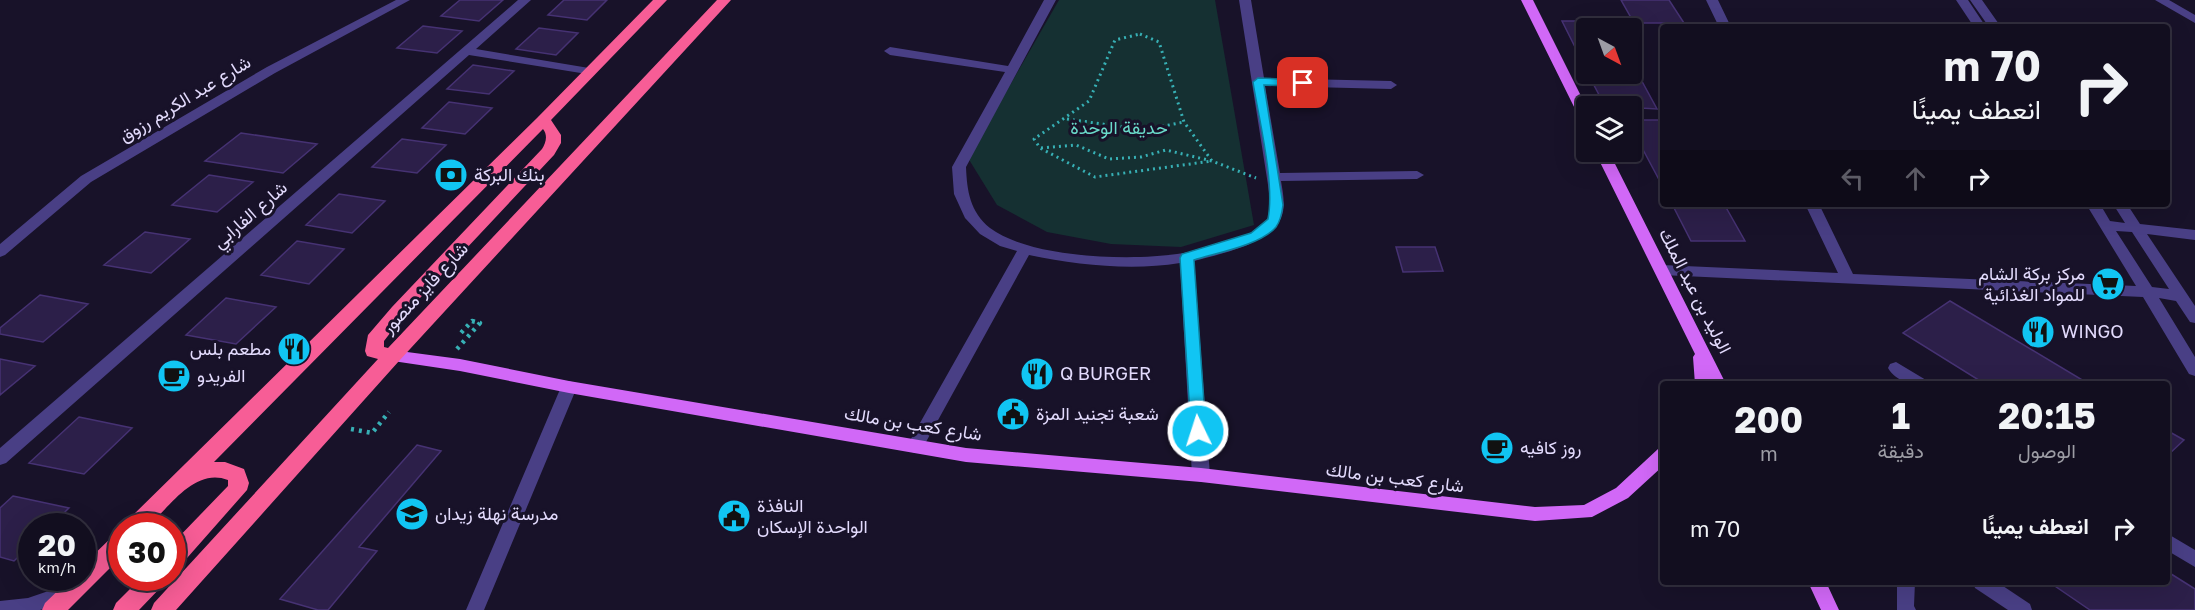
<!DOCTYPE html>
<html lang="ar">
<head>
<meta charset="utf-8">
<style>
	:root { --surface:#120e1f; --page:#1b1728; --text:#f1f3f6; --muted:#9c9ca4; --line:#312e3d }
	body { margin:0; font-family:"Golos Text",Vazirmatn,sans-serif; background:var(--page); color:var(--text); direction:rtl; height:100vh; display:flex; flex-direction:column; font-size:22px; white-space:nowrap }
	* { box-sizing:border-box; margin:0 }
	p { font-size:20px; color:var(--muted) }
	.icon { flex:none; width:33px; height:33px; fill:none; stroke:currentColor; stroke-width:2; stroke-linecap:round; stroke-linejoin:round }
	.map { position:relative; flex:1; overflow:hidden; direction:ltr }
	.panel { position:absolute; left:1660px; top:381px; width:510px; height:204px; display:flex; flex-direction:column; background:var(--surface); border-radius:6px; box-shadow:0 6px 24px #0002,0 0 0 2px var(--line); direction:rtl }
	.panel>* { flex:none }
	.hud { position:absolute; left:1660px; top:24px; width:510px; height:183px; border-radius:6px; box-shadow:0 6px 24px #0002,0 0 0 2px var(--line); direction:rtl; background:#120e1f; color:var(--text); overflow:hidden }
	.needle { width:39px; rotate:139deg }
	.buttons { position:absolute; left:1576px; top:18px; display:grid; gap:12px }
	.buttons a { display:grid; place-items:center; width:66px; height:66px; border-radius:6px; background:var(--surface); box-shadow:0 6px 24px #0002,0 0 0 2px var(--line); font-size:30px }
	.speed { position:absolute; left:18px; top:513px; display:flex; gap:12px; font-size:30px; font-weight:700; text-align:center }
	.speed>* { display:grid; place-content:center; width:78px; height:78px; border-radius:50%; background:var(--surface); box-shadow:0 6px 24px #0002,0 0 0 2px var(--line); line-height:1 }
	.speed small { font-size:15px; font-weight:400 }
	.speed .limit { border:9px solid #d22; background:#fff; color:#111 }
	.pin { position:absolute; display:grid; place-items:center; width:51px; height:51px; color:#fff; margin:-26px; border-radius:12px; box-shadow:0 3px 9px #0006 }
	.me { position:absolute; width:66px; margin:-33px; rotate:356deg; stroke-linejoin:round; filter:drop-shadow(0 0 4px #0008) }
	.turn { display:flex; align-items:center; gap:21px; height:126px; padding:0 30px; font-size:27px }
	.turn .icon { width:78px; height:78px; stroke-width:2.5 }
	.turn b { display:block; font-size:42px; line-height:51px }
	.lanes { display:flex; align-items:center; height:57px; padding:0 30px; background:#0003; justify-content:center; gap:30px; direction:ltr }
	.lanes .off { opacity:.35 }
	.eta { display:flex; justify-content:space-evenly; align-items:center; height:102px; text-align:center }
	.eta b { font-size:36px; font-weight:700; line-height:42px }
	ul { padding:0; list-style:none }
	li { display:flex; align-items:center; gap:18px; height:90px; padding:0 30px }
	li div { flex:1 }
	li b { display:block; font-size:22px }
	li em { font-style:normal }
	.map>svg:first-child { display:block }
	.green { fill:#153032 }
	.building { fill:#2c1f49; stroke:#463273; stroke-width:1.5 }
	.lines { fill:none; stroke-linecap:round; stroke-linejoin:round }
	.path-far1 { stroke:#37b0b5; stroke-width:3; stroke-dasharray:2 4; stroke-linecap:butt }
	.path { stroke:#37b0b5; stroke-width:4.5; stroke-dasharray:3 5; stroke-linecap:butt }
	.minor { fill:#493f85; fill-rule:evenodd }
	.major { fill:#d168f7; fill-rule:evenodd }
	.highway { fill:#f75d96; fill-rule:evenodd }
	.route { fill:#11c5f3; stroke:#0b809e; stroke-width:1.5 }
	.labels { text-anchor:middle; stroke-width:6; stroke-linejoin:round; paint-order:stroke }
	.street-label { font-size:18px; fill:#e3dbfd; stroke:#181229 }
	.park-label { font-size:18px; fill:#6adbca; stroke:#181229 }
	.poi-label { font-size:18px; fill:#e3dbfd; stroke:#181229; text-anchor:start }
</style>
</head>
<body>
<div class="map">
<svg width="2195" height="610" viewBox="0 0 2195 610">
	<rect width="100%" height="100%" fill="#181229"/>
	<path class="green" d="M1059,0H1215L1254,225L1181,247L1111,244L1047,232L997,205L968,158Z"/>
	<path class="building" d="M460,0H503L479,21L441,16Z
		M564,0H607L587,20L548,15Z
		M1621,0H1669L1684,23H1634Z
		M1562,21H1609L1613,28H1587V71Z
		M423,26L462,31L437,53L397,48Z
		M539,28L578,33L556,55L516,49Z
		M1632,63L1657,109L1605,106L1588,74H1632Z
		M473,65L514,71L489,94L447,89Z
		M449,102L492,108L465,134L422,128Z
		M1632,120H1664V189L1632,129Z
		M241,133L317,144L283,173L205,161Z
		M402,139L446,145L417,173L372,167Z
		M209,175L253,182L217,212L172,205Z
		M339,194L385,201L352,233L306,225Z
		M1672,204H1724L1745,241H1691Z
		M145,232L190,239L151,273L104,265Z
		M297,241L344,249L309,284L261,275Z
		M1396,247H1435L1443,271L1403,272Z
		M40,295L88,304L43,342L0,334V328Z
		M226,298L276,307L236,344L186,335Z
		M1950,301L2089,384H1985L1903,333Z
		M0,359L35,366L0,395Z
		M79,417L132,428L84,474L29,463Z
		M2168,431L2184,440L2168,455Z
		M417,445L441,451L359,547L377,551L328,610H318L280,599Z
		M13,496L69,508L50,526H32V544L14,561L0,557V508Z
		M2168,572L2195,589V610H2090L2049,582H2168Z"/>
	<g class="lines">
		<path class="path-far1" d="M1140,34L1159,42L1184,122L1212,161L1095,177L1040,148L1034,139L1089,101L1115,40Z
			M1067,119L1144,130L1184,122
			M1041,148L1076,145L1109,159L1141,157L1166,150L1212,161L1256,178"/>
		<path class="path" d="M457,349L480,323L472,321L459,335
			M351,429L372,433L389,412"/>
		<path class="minor" d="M396,0H410L275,73L91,182L5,255L0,257V244L81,176L267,67Z
			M518,0H531L476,49L589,68L593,69V75L469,55L6,463L0,465V448Z
			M1044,0H1056L966,167C967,191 970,212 990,228C1030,258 1129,261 1177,254C1195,252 1213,246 1230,240C1242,236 1258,232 1266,221C1273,211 1269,196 1268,185L1239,0H1251L1264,78L1391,81L1397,85L1391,89L1265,86L1280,173L1417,171L1424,175L1417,179L1281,181C1283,193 1286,207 1281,218C1270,244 1220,254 1194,261L1210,475L1207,480L1201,482L1195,480L1192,475L1180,263C1131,271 1078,265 1029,255L921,451L915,453L909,451L907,446L1017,251L1000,246L980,234L965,218L954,194L952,167L1005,72L890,55L884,51L890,47L1008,66Z
			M1706,0H1718L1731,27H1719Z
			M1956,0H1968L1986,27H1974Z
			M1970,0H1982L2001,27H1989Z
			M2155,0H2169L2195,15V23Z
			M1805,204H1819L1853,274L2136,286L2086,204H2100L2110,221L2125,223L2113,204H2127L2140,224L2195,230V240L2147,234L2195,306V323L2190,322L2176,301L2159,298L2195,357V376L2189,374L2143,297L1662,275L1655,270L1662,265L1838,273ZM2116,231L2132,232L2169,289L2152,287Z
			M1896,362L1926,380L1928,384C1912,384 1897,383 1888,368L1890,364Z
			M569,381L575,383L577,387L484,610H466L561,387L563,383Z
			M2168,534L2195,550V567L2168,551Z
			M1897,582H1915L1914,606L1916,610H1897Z
			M1973,582H1997L2030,604L2032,610H2008L1975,588Z
			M66,585L73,587L75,593L73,599L40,610H0V601L28,598Z"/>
		<path class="major" d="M1521,0H1533L1587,108V125L1581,121Z
			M1595,152H1609L1726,384H1695L1693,357L1695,354Z
			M392,350L460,359L569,381L966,448L1201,468L1535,507L1584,505L1616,488L1658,449L1664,448V465L1628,498L1592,517L1535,521L1201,482L966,462L569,393L460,371L386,360L384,356L386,352Z
			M1808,582H1826L1839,610H1821Z"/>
		<path class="highway" d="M653,0H667L551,120L561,135V143L554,155L404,315L384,341V347L388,348L717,0H731L399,361L176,610H151L154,603L378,359L367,356L365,351L368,335L392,307L542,149C546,143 548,135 543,129L214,462H225L244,469L249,483L247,490L180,566L172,568V544L228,486V480C195,467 169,507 149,526H126L128,520L537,118Z
			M122,532V556L68,610H42L45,603L71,578H82V566L114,535Z
			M141,578H166L163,585L139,610H113L116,603Z"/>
	</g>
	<path class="route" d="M1258,78L1303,80L1308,83L1303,86L1264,85L1283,205C1282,213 1281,220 1276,227C1261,245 1216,253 1194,260L1206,431L1204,435H1193L1191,431L1180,258L1182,254L1251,233L1268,219C1275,183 1259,120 1253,82Z"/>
	<defs>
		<g id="bank-disc" transform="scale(1.725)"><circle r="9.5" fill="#11c5f3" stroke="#181229"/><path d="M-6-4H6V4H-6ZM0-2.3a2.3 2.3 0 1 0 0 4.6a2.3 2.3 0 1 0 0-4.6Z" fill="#111"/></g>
		<g id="supermarket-disc" transform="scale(1.725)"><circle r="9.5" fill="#11c5f3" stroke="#181229"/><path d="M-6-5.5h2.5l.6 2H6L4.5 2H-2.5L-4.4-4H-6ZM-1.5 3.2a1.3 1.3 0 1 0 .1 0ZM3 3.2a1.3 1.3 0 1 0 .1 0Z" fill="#111"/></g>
		<g id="restaurant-disc" transform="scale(1.725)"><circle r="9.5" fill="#11c5f3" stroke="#181229"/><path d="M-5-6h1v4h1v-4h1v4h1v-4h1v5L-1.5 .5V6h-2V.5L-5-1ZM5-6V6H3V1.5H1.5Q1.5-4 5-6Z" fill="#111"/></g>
		<g id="cafe-disc" transform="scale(1.725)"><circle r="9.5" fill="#11c5f3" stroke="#181229"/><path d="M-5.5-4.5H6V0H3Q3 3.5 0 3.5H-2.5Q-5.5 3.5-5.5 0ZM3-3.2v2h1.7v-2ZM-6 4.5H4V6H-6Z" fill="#111"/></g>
		<g id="civic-disc" transform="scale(1.725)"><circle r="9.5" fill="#11c5f3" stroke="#181229"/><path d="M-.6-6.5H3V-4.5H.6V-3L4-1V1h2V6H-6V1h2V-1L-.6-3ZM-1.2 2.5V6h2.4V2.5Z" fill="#111"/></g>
		<g id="school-disc" transform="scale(1.725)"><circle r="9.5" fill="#11c5f3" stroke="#181229"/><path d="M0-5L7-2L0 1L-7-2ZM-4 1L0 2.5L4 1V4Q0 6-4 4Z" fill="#111"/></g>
	</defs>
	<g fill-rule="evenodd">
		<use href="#bank-disc" x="451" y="175"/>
		<use href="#supermarket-disc" x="2108" y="284"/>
		<use href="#restaurant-disc" x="2038" y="332"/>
		<use href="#restaurant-disc" x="294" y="349"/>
		<use href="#restaurant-disc" x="1037" y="374"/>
		<use href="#cafe-disc" x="174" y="376"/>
		<use href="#civic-disc" x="1013" y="414"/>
		<use href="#cafe-disc" x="1497" y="448"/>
		<use href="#school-disc" x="412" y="514"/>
		<use href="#civic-disc" x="734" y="516"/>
	</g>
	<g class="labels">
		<g class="street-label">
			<text transform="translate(185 99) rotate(-31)" y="6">شارع عبد الكريم رزوق</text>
			<text transform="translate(250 215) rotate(-41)" y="6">شارع الفارابي</text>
			<text transform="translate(425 288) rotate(-47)" y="6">شارع فايز منصور</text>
			<text transform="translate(1695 291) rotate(63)" y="6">الوليد بن عبد الملك</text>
			<text transform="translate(913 424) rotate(9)" y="6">شارع كعب بن مالك</text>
			<text transform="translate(1395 478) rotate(7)" y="6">شارع كعب بن مالك</text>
		</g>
		<g class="park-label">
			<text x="1119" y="134">حديقة الوحدة</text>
		</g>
		<g class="poi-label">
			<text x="474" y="181">بنك البركة</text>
			<text x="2085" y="280" text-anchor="end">مركز بركة الشام<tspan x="2085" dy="21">للمواد الغذائية</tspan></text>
			<text x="2061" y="338">WINGO</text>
			<text x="271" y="355" text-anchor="end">مطعم بلس</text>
			<text x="1060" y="380">Q BURGER</text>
			<text x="197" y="382">الفريدو</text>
			<text x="1036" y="420">شعبة تجنيد المزة</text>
			<text x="1520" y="454">روز كافيه</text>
			<text x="757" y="512">النافذة<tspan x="757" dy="21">الواحدة الإسكان</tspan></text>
			<text x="435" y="520">مدرسة نهلة زيدان</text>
		</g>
	</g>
</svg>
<div class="buttons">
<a><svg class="needle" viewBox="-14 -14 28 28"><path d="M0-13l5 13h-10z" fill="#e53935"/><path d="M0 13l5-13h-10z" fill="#9c9ca4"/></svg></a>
<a><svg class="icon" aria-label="layers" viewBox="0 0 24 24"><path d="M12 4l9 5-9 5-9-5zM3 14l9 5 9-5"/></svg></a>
</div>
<div class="speed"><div>20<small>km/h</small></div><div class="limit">30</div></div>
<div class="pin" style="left:1303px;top:83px;background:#d93025"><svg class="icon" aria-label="arrive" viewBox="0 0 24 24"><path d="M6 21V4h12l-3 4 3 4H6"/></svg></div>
<svg class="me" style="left:1198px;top:431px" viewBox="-20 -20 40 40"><circle r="17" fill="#11c5f3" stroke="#fff" stroke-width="3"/><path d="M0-11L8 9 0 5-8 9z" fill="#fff"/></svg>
<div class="hud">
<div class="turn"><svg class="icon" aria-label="right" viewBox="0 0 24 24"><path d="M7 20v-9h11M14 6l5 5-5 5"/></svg><div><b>70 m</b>انعطف يمينًا</div></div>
<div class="lanes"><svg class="icon off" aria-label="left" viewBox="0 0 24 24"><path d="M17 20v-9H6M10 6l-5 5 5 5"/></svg><svg class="icon off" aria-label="ahead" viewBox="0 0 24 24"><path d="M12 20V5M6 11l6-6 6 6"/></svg><svg class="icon" aria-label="right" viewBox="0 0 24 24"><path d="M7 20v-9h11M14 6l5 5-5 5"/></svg></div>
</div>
<section class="panel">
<div class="eta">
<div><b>20:15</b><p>الوصول</p></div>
<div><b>1</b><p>دقيقة</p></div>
<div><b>200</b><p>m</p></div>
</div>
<ul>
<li><svg class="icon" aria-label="right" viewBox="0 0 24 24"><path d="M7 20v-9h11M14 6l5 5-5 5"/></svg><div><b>انعطف يمينًا</b></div><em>70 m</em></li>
</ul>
</section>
</div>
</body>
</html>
